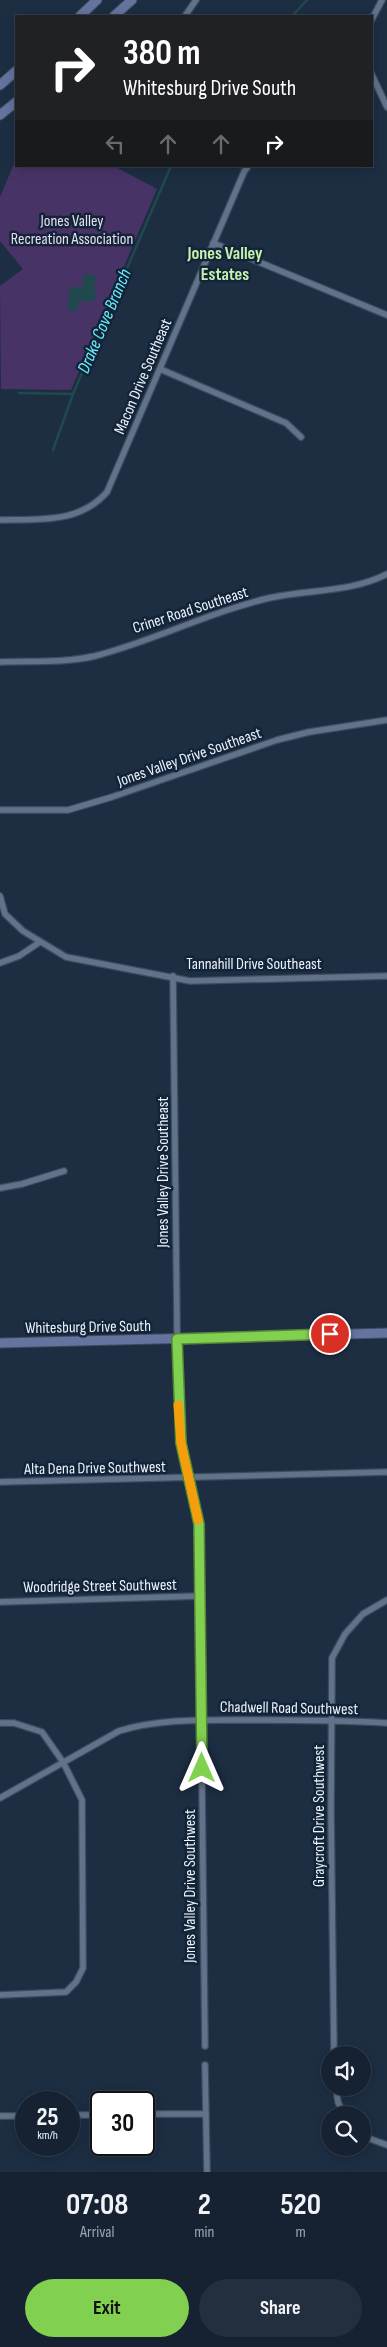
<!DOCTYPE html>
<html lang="en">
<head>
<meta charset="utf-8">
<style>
	:root { --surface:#162232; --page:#232f3e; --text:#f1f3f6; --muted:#9ea4ac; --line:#353f4d; --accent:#81d050 }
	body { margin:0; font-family:"Sofia Sans Condensed",sans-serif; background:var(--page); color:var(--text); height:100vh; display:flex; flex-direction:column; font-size:19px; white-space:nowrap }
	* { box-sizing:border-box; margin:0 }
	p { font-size:16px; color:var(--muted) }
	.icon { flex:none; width:28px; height:28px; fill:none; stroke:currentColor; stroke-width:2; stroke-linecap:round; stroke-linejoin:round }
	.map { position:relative; height:2172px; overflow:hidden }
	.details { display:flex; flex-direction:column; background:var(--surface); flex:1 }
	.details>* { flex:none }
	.hud { position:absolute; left:15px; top:15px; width:358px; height:152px; border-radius:0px; box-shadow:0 2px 12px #0003,0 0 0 1px var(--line); background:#202124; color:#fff; overflow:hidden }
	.fabs { position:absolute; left:321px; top:2046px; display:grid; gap:10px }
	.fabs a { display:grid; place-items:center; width:50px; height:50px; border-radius:50%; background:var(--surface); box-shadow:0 2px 12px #0003,0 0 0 1px var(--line); font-size:25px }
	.speed { position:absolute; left:15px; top:2091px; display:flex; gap:10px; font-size:25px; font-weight:700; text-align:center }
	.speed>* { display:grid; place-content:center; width:65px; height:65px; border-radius:50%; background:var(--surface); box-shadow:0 2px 12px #0003,0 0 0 1px var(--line); line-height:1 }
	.speed small { font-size:12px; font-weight:400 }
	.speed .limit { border:2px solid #111; border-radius:8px; background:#fff; color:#111 }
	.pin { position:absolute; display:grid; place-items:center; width:42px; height:42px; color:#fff; margin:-21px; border:2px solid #fff; border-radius:50%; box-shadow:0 1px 5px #0007 }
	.me { position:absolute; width:55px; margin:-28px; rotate:0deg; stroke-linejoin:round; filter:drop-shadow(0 0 4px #0008) }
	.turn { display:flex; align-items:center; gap:18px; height:105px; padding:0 25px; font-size:22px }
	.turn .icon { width:65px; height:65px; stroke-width:2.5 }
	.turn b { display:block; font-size:35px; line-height:42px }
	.lanes { display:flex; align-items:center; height:48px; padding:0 25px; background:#0003; justify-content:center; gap:25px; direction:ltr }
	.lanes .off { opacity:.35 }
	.eta { display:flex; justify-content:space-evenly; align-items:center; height:85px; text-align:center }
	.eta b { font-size:30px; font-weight:700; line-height:35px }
	.primary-button { display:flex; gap:10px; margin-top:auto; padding:10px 25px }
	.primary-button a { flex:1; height:58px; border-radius:30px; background:var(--accent); color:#111; font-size:20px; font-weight:700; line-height:58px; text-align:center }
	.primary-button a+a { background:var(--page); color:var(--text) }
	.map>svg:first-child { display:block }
	.green { fill:#483367 }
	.water { fill:#20494e }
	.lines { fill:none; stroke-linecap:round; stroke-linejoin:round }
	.stream { stroke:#20494e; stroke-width:2.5 }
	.street-casing { stroke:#3d4b5c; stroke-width:8 }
	.secondary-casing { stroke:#3d4b5c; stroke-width:11 }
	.street { stroke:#60738b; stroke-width:5.5 }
	.secondary { stroke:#65749f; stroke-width:9 }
	.route-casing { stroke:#548734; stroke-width:12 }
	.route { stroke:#81d050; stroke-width:9 }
	.slow { stroke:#f59e0b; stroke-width:9 }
	.labels { text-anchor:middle; stroke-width:5; stroke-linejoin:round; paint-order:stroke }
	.park-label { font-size:16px; fill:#e6dff4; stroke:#142438 }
	.street-label { font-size:16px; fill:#eaf3fe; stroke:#142438 }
	.neighbourhood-label { font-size:18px; font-weight:bold; fill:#c4f1ae; stroke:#142438 }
	.water-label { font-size:18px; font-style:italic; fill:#68edfd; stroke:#142438 }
</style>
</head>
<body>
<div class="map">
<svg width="387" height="2172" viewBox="0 0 387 2172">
	<rect width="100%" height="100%" fill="#1d2e43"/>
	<path class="green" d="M16,159V166H114L157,189L71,390L1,389L0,286L23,269L0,241V197Z"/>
	<path class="water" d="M95,274V301H78V310L68,311L69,287H83V275Z"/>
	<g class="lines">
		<path class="stream" d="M292,16L307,0
			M19,393L73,394
			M53,450L73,394L171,166"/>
		<g class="street-casing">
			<path id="street" d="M185,16L196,0
				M371,21L382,0
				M371,73L387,107
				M213,243L387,315
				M160,369L286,423L301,437
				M0,520C39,519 79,524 107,492L244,172L248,166
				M0,662C31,661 64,663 95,656C154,641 209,612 269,598C309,589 350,593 387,574
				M0,810H68L112,797L277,740L309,732L387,720
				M0,896L5,914L23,931L66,957L190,981L387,976
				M0,963L19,956L40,942
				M173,976L178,1410L181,1443L199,1524L205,2046
				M0,1188L22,1184L64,1171
				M0,1482L387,1472
				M0,1602L200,1596
				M0,1723H14L42,1732L63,1762L82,1800L83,1968L76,1982L66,1992L0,1995
				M0,1798L119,1731C158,1719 201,1720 241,1720C290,1720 338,1720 387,1723
				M334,2055L331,1813L332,1658L345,1634L363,1614L387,1600
				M205,2065L207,2172
				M336,2088L338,2102L344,2115
				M144,2114H206
				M69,2115H101
				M0,2116H26
				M362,2136L387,2145"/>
		</g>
		<g class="secondary-casing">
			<path id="secondary" d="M80,16L97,0
				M114,16L132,0
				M0,85L16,71
				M0,115L16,102
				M0,1343L387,1333"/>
		</g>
		<use href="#street" class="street"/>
		<use href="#secondary" class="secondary"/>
	</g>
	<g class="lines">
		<g class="route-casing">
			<path id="route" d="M202,1768L199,1524L181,1443L177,1339L330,1334"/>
		</g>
		<use href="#route" class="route"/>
		<path class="slow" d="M178,1405L181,1443L198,1520"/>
	</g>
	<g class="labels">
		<g class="park-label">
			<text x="72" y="226">Jones Valley<tspan x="72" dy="18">Recreation Association</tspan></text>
		</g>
		<g class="street-label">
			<text transform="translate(142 376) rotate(-67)" y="6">Macon Drive Southeast</text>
			<text transform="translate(190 609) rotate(-18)" y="6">Criner Road Southeast</text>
			<text transform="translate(189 756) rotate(-19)" y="6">Jones Valley Drive Southeast</text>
			<text x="254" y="969">Tannahill Drive Southeast</text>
			<text transform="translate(162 1172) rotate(-90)" y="6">Jones Valley Drive Southeast</text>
			<text transform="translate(88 1326) rotate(-1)" y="6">Whitesburg Drive South</text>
			<text transform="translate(95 1467) rotate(-1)" y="6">Alta Dena Drive Southwest</text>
			<text transform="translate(100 1585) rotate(-1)" y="6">Woodridge Street Southwest</text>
			<text transform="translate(289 1707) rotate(1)" y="6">Chadwell Road Southwest</text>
			<text transform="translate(318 1816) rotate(-90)" y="6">Graycroft Drive Southwest</text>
			<text transform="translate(189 1886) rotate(-90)" y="6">Jones Valley Drive Southwest</text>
		</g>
		<g class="neighbourhood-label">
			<text x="225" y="259">Jones Valley<tspan x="225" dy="21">Estates</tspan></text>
		</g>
		<g class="water-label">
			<text transform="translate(104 321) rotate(-67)" y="6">Drake Cove Branch</text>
		</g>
	</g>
</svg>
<div class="fabs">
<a><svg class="icon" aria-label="sound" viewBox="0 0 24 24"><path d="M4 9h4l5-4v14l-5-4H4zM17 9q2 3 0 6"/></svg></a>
<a><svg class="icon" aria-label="search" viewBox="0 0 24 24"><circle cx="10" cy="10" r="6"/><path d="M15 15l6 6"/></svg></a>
</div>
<div class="speed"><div>25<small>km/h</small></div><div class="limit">30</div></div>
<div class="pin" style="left:330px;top:1334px;background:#d93025"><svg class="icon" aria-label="arrive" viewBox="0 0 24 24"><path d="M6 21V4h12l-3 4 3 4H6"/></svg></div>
<svg class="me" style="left:202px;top:1768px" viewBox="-20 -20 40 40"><path d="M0-17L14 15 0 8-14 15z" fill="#81d050" stroke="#fff" stroke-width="4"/></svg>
<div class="hud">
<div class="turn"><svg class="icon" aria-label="right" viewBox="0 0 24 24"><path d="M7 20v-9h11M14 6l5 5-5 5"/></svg><div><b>380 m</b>Whitesburg Drive South</div></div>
<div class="lanes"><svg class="icon off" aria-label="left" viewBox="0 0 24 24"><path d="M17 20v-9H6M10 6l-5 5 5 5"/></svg><svg class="icon off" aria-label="ahead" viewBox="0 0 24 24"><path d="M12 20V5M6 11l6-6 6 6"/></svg><svg class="icon off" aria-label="ahead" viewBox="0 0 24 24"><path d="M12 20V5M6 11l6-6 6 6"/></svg><svg class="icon" aria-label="right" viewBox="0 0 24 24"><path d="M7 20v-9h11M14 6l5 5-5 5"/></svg></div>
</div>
</div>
<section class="details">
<div class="eta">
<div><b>07:08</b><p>Arrival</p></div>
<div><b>2</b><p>min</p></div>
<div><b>520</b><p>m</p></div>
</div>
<div class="primary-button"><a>Exit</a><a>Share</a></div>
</section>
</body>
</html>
